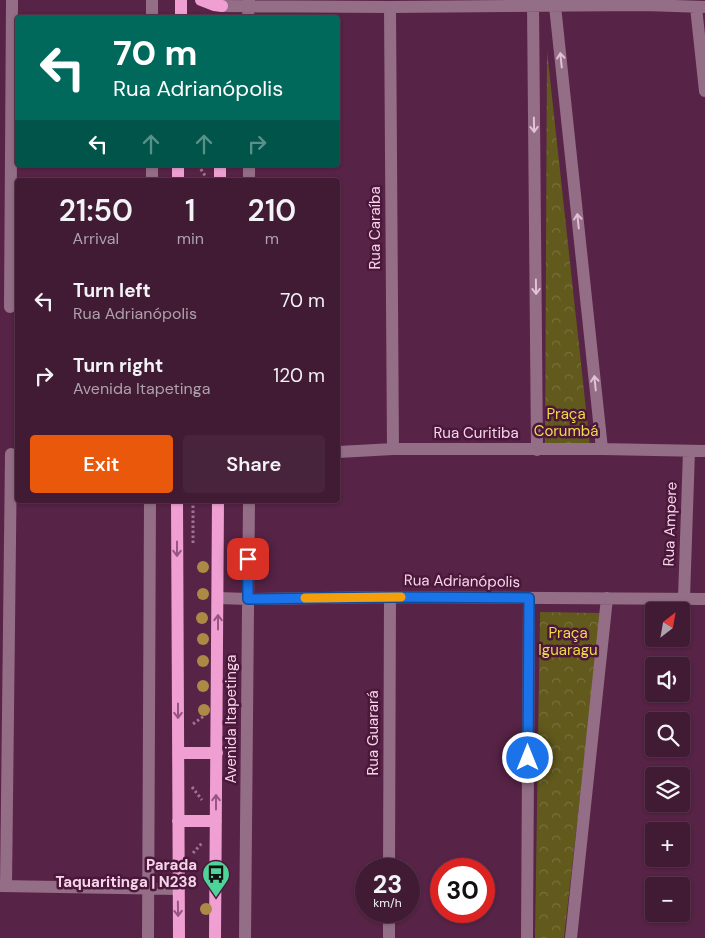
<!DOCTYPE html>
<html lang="en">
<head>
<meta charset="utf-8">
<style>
	:root { --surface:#411a34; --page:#48233c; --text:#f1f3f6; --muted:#aea1ac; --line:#5a384f; --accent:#ea580c }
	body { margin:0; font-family:"DM Sans",sans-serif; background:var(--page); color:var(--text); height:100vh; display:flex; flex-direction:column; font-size:19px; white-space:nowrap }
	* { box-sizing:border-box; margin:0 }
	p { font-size:16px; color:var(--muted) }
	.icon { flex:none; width:28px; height:28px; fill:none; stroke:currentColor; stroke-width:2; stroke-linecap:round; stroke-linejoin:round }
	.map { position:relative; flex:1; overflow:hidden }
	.panel { position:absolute; left:15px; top:178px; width:325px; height:325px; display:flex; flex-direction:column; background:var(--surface); border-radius:5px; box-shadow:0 1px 4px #0004,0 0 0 1px var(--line) }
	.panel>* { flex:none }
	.hud { position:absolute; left:15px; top:15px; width:325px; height:152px; border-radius:5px; box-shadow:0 1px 4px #0004,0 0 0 1px var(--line); background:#00695c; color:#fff; overflow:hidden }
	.needle { width:32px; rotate:31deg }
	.tools { position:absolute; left:645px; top:602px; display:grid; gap:10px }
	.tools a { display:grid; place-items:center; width:45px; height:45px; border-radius:5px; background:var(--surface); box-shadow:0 1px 4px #0004,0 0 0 1px var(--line); font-size:25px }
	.speed { position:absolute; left:355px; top:858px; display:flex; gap:10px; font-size:25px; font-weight:700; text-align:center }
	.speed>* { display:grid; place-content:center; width:65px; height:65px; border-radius:50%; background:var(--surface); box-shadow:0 1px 4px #0004,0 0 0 1px var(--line); line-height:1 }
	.speed small { font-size:12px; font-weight:400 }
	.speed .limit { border:8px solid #d22; background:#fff; color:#111 }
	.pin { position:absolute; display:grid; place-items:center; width:42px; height:42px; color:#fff; margin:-21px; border-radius:10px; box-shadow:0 2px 8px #0006 }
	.me { position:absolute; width:55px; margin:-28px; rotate:0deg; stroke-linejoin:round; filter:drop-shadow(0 0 4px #0008) }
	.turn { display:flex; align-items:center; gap:18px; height:105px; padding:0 15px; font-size:22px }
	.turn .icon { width:65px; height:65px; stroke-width:2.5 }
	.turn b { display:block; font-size:35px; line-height:42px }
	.lanes { display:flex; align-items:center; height:48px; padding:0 15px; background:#0003; justify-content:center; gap:25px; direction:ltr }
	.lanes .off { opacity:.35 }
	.eta { display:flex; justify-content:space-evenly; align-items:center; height:85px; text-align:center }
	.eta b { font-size:30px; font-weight:600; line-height:35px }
	.button { display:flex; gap:10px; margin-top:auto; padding:10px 15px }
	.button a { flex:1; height:58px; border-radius:5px; background:var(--accent); color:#fff; font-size:20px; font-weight:600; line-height:58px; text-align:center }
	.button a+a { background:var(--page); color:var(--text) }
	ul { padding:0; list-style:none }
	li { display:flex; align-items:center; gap:15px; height:75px; padding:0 15px }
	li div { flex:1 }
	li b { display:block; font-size:19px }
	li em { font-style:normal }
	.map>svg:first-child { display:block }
	.park { fill:url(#park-crowns) }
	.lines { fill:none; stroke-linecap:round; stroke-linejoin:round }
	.path { stroke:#9f7490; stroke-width:3; stroke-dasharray:2.5 2.5; stroke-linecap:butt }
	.minor { stroke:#946d86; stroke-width:12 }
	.major { stroke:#ef9fd2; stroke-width:12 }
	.tree { fill:#ac8945 }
	.oneway { stroke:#e2c0d5 }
	.oneway2 { stroke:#955580 }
	.route-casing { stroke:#114b97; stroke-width:12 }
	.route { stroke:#1a73e8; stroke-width:9 }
	.slow { stroke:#f59e0b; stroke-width:9 }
	.labels { text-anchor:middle; stroke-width:5; stroke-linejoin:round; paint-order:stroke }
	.street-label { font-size:15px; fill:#f6d5e9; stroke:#4b183c }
	.park-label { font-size:15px; fill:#f1dc44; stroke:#4b183c }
	.poi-label { font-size:15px; font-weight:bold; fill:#f6d5e9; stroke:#4b183c; text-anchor:end }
</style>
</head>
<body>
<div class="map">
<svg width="705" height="938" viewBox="0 0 705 938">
	<defs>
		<pattern id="park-crowns" width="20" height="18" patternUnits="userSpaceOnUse" patternTransform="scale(1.25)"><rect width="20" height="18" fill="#62591c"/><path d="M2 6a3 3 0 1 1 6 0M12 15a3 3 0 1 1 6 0" fill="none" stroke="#79703d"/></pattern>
	</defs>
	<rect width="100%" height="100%" fill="#572346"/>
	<path class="park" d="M547,51L590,446L545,444Z
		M540,612L601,613L564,938H535Z"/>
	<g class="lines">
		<path class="path" d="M198,165L206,177
			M193,543V500
			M193,724L204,716
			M192,787L202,800
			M193,853L202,843"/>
		<path class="minor" d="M152,0V18
			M222,6L390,7L644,5L705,7
			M533,6L537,450
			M555,6L602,449
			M390,7L393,449
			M696,7L705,91
			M248,18L249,0
			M152,165V180
			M249,165V180
			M10,307L12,0
			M338,452L393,449H602L705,451
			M218,598L248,599L390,597L705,599
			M684,598L689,451
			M389,869L390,597
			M0,886L178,889
			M6,886L11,454
			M148,938L150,500
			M245,938L249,500
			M389,938V911
			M527,938L529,598
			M571,938L607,598"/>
		<path class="major" d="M201,0L214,5L222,6
			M181,18V0
			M178,180V165
			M220,180V165
			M177,500L179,938
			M178,753H217
			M178,821H216
			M215,938L218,500"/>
	</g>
	<g class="tree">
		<circle cx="203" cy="567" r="6"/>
		<circle cx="203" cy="594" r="6"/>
		<circle cx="202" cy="618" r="6"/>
		<circle cx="203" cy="639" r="6"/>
		<circle cx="203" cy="661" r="6"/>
		<circle cx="203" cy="686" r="6"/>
		<circle cx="204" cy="710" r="6"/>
		<circle cx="206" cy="909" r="6"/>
	</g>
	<defs><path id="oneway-shaft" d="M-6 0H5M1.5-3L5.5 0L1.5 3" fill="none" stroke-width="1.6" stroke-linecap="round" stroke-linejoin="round" transform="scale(1.25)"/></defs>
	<g class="oneway">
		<use href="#oneway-shaft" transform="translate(561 60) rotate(-96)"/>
		<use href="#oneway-shaft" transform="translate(534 125) rotate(89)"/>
		<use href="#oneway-shaft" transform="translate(578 221) rotate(-96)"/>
		<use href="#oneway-shaft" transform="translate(536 287) rotate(89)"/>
		<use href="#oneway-shaft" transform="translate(595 383) rotate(-96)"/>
	</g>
	<g class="oneway2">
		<use href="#oneway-shaft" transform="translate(177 549) rotate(90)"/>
		<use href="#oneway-shaft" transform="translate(218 622) rotate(-90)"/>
		<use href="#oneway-shaft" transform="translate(178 711) rotate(90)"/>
		<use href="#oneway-shaft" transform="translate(216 802) rotate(-90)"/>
		<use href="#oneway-shaft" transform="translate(178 909) rotate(89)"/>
	</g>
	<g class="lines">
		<g class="route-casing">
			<path id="route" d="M248,559V599L390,597L529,598L528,758"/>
		</g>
		<use href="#route" class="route"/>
		<path class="slow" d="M305,598L401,597"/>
	</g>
	<defs>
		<g id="bus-pin" transform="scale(1.4375)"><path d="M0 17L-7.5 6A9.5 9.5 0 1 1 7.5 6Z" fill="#4ed399" stroke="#4b183c"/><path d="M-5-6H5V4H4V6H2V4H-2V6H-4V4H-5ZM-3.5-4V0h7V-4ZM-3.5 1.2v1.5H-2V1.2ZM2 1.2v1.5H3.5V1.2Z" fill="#111"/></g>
	</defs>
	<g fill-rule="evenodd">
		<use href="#bus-pin" x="216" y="874"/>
	</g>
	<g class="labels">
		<g class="street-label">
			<text transform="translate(375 228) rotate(-90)" y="5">Rua Caraíba</text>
			<text x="476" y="438">Rua Curitiba</text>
			<text transform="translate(670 524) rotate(-88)" y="5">Rua Ampere</text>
			<text transform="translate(462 581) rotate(1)" y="5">Rua Adrianópolis</text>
			<text transform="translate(231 719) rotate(-90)" y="5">Avenida Itapetinga</text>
			<text transform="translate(373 733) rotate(-90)" y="5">Rua Guarará</text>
		</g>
		<g class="park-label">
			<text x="566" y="419">Praça<tspan x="566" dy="17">Corumbá</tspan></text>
			<text x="568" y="638">Praça<tspan x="568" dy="17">Iguaragu</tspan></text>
		</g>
		<g class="poi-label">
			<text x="197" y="870">Parada<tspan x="197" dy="17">Taquaritinga | N238</tspan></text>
		</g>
	</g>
</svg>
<div class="tools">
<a><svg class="needle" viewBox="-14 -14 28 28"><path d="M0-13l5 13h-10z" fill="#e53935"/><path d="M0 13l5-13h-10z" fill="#aea1ac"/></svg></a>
<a><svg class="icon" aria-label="sound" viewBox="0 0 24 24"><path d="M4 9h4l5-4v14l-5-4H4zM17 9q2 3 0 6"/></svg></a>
<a><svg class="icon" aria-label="search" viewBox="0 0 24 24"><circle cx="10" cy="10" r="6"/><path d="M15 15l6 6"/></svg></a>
<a><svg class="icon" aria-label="layers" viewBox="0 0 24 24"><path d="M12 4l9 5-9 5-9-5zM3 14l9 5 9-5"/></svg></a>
<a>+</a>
<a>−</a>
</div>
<div class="speed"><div>23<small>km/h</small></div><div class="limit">30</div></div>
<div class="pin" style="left:248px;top:559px;background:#d93025"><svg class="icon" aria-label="arrive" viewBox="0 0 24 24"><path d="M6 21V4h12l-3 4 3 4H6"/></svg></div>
<svg class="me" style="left:528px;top:758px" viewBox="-20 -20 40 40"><circle r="17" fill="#1a73e8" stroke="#fff" stroke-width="3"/><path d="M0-11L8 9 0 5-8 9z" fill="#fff"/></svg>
<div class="hud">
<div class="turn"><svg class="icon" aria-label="left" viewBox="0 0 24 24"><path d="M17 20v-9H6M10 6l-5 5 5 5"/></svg><div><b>70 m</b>Rua Adrianópolis</div></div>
<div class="lanes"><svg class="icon" aria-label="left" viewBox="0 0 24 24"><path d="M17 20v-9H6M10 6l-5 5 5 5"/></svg><svg class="icon off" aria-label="ahead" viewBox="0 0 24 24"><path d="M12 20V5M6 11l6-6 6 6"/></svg><svg class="icon off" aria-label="ahead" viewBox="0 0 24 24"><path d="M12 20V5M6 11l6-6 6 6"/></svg><svg class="icon off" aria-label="right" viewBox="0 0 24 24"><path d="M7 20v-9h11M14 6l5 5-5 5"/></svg></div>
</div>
<section class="panel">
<div class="eta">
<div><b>21:50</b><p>Arrival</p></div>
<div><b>1</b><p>min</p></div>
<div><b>210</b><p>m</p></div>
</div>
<ul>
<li><svg class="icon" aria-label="left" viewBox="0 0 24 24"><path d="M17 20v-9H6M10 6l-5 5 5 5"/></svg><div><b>Turn left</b><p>Rua Adrianópolis</p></div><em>70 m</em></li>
<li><svg class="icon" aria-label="right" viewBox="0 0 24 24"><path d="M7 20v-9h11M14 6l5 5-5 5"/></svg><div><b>Turn right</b><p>Avenida Itapetinga</p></div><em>120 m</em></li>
</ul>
<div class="button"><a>Exit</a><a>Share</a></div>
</section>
</div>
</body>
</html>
